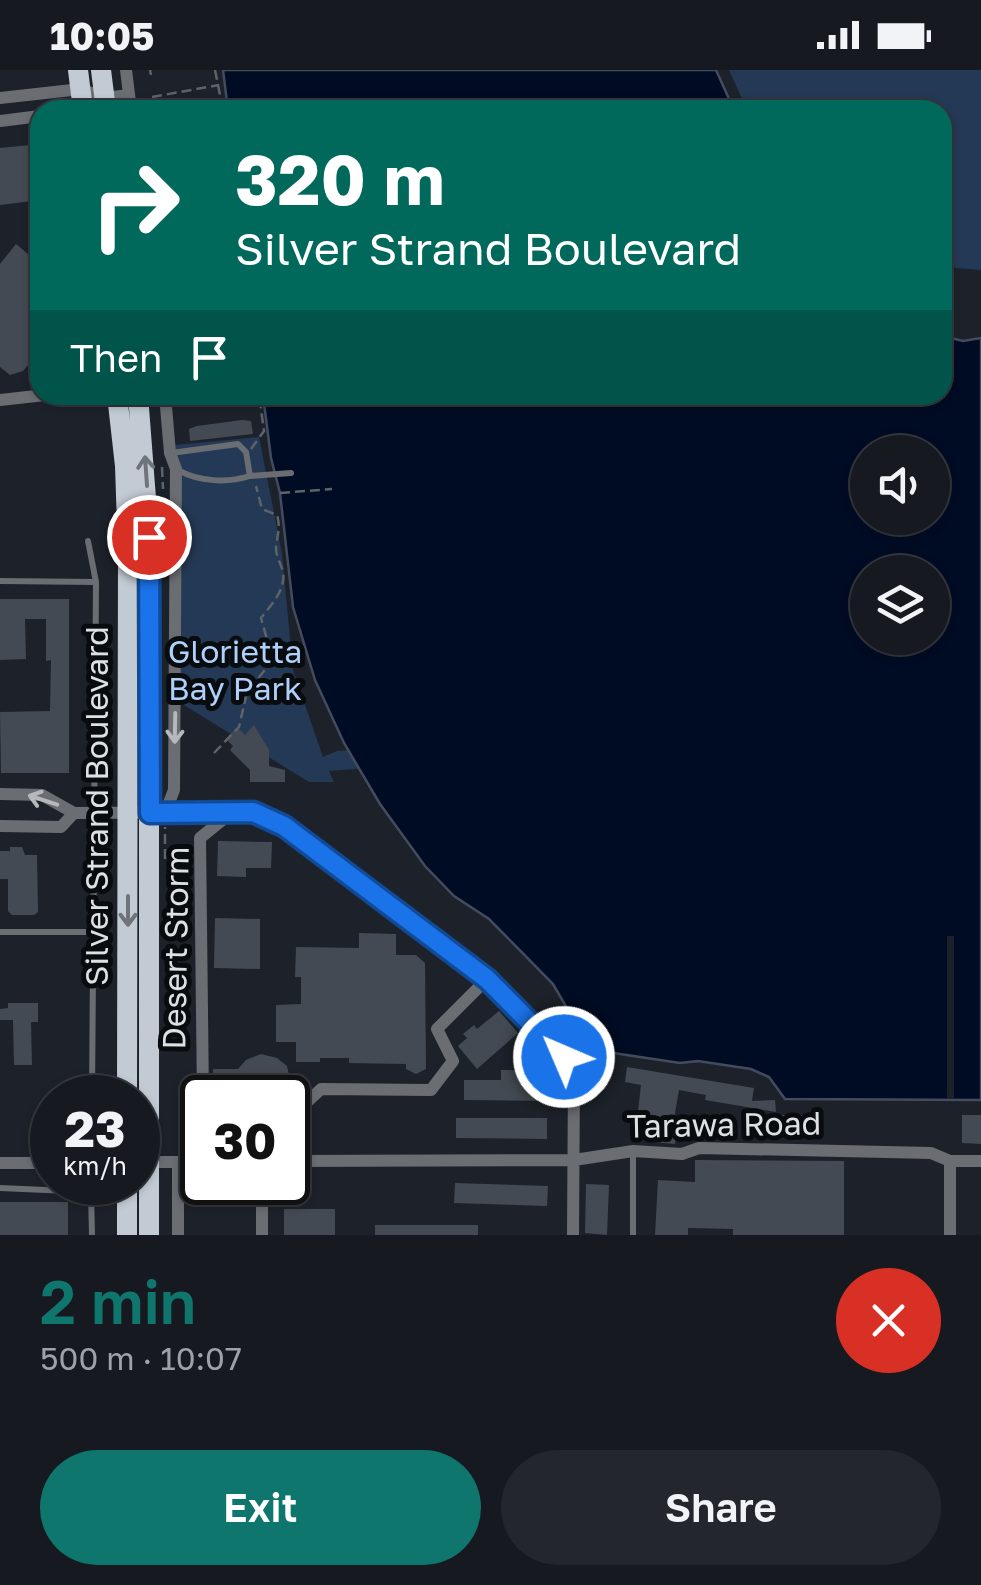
<!DOCTYPE html>
<html lang="en">
<head>
<meta charset="utf-8">
<style>
	:root { --surface:#161a20; --page:#23272d; --text:#f1f3f6; --muted:#9ea1a5; --line:#35383e; --accent:#0f766e }
	body { margin:0; font-family:"Golos Text",sans-serif; background:var(--page); color:var(--text); height:100vh; display:flex; flex-direction:column; font-size:38px; white-space:nowrap }
	* { box-sizing:border-box; margin:0 }
	p { font-size:32px; color:var(--muted) }
	.icon { flex:none; width:55px; height:55px; fill:none; stroke:currentColor; stroke-width:2; stroke-linecap:round; stroke-linejoin:round }
	.map { position:relative; height:1165px; overflow:hidden }
	.drawer { display:flex; flex-direction:column; background:var(--surface); flex:1 }
	.drawer>* { flex:none }
	.banner { position:absolute; left:30px; top:30px; width:922px; height:305px; border-radius:30px; box-shadow:0 2px 8px #0004,0 0 0 2px var(--line); background:#00695c; color:#fff; overflow:hidden }
	.controls { position:absolute; left:850px; top:365px; display:grid; gap:20px }
	.controls a { display:grid; place-items:center; width:100px; height:100px; border-radius:50%; background:var(--surface); box-shadow:0 2px 8px #0004,0 0 0 2px var(--line); font-size:50px }
	.speed { position:absolute; left:30px; top:1005px; display:flex; gap:20px; font-size:50px; font-weight:700; text-align:center }
	.speed>* { display:grid; place-content:center; width:130px; height:130px; border-radius:50%; background:var(--surface); box-shadow:0 2px 8px #0004,0 0 0 2px var(--line); line-height:1 }
	.speed small { font-size:25px; font-weight:400 }
	.speed .limit { border:5px solid #111; border-radius:15px; background:#fff; color:#111 }
	.pin { position:absolute; display:grid; place-items:center; width:85px; height:85px; color:#fff; margin:-42px; border:5px solid #fff; border-radius:50%; box-shadow:0 2px 10px #0007 }
	.me { position:absolute; width:110px; margin:-55px; rotate:315deg; stroke-linejoin:round; filter:drop-shadow(0 0 8px #0008) }
	.turn { display:flex; align-items:center; gap:35px; height:210px; padding:0 40px; font-size:45px }
	.turn .icon { width:130px; height:130px; stroke-width:2.5 }
	.turn b { display:block; font-size:70px; line-height:85px }
	.then { display:flex; align-items:center; height:95px; padding:0 40px; background:#0003; gap:20px; font-size:38px }
	.round { display:grid; place-items:center; flex:none; width:105px; height:105px; border-radius:52px; background:var(--page) }
	.summary { display:flex; align-items:center; justify-content:space-between; height:170px; padding:0 40px }
	h1 { font-size:60px; font-weight:600; line-height:75px; color:var(--accent) }
	.action { display:flex; gap:20px; margin-top:auto; padding:20px 40px }
	.action a { flex:1; height:115px; border-radius:60px; background:var(--accent); color:#fff; font-size:40px; font-weight:600; line-height:115px; text-align:center }
	.action a+a { background:var(--page); color:var(--text) }
	.status { display:flex; justify-content:space-between; align-items:center; height:70px; padding:0 50px; background:var(--surface); direction:ltr }
	.status svg { height:28px; fill:currentColor }
	.map>svg:first-child { display:block }
	.green { fill:#243955 }
	.water { fill:#000c24; stroke:#424c5e; stroke-width:2.5; fill-rule:evenodd }
	.pier { fill:#1d222a }
	.building { fill:#444a53 }
	.lines { fill:none; stroke-linecap:round; stroke-linejoin:round }
	.path { stroke:#5e6269; stroke-width:2.5; stroke-dasharray:10 5; stroke-linecap:butt }
	.service { stroke:#6a6d72; stroke-width:6 }
	.minor { stroke:#6a6d72; stroke-width:12 }
	.trunk { stroke:#c2cad3; stroke-width:20 }
	.oneway { stroke:#6f747b }
	.oneway2 { stroke:#b5b8bd }
	.route-casing { stroke:#114b97; stroke-width:25 }
	.route { stroke:#1a73e8; stroke-width:18 }
	.labels { text-anchor:middle; stroke-width:10; stroke-linejoin:round; paint-order:stroke }
	.park-label { font-size:32px; fill:#afd0fa; stroke:#090c0f }
	.street-label { font-size:32px; fill:#dde1e6; stroke:#090c0f }
</style>
</head>
<body>
<div class="status"><b>10:05</b><svg viewBox="0 0 49 12"><path d="M0 12V9h3v3zM5 12V6h3v6zM10 12V3h3v9zM15 12V0h3v12zM26 1h20v11H26zM47 4h2v5h-2z"/></svg></div>
<div class="map">
<svg width="981" height="1165" viewBox="0 0 981 1165">
	<rect width="100%" height="100%" fill="#1d222a"/>
	<path class="green" d="M729,0H981V200L943,197L942,40H747Z
		M259,367L282,484L293,600L323,687L337,681L406,677V695L329,701L334,712H309L179,632L175,375Z"/>
	<path class="water" d="M223,0H716L734,40H228Z
		M943,266L963,271L981,268V1030L785,1029L769,1007L751,999L698,991L680,993L600,981L585,969L553,914L489,849L454,826L425,796L380,734L344,673L315,610L293,537L280,423L271,388L263,325H942ZM868,382H932V448H868ZM868,502H932V568H868Z"/>
	<path class="pier" d="M947,866H954V1028H947Z"/>
	<path class="building" d="M40,74V130L0,135V78Z
		M16,174L40,194V281L23,301L10,305L0,297V194Z
		M242,350L251,351L253,364L190,371L189,359L197,356Z
		M0,529H69V703H1L0,642L50,641L51,590L46,591V549H25L26,589L0,590Z
		M254,655L269,680V696L285,700V712H250V700L230,680L233,676L226,669L237,657L245,665Z
		M218,771L272,772L271,798H246V807L217,806Z
		M10,777H22L25,785H37L38,842L34,845H12L8,841V809H0V781H10Z
		M215,848L260,849V899L214,898Z
		M359,863L396,864V885H416L425,893L426,999L416,1004L406,999V994L349,993V988H320V992H296V972H276V935L301,934V907H295L296,877L359,878Z
		M8,933H38V952H31L32,995H14L13,950H0V939L8,938Z
		M499,941L518,963L477,999L458,976L467,968L463,964L474,955L477,959Z
		M261,984L277,988L287,996L290,1010L283,1028L213,1027V999H238L246,990Z
		M627,997L754,1018L752,1031L775,1030L776,1042L705,1030L706,1025L679,1020L674,1049L683,1052L680,1067L676,1066L675,1074L654,1072L655,1066L647,1065L646,1061L648,1047L638,1041L641,1015L625,1012Z
		M501,1000H554L552,1031L464,1030V1010H501Z
		M778,1045H807V1062L778,1063Z
		M962,1045H981V1074L962,1073Z
		M456,1048H547V1069L456,1068Z
		M695,1090L844,1091V1165H733V1159L688,1158V1165H655L658,1110L695,1112Z
		M455,1113L548,1116L547,1136L454,1133Z
		M586,1114L609,1115L607,1165L585,1163Z
		M0,1132H68V1165H0Z
		M284,1139H335V1165H284Z
		M375,1155H478V1165H375Z"/>
	<g class="lines">
		<path class="path" d="M150,0L151,5
			M215,0L223,40
			M152,27L219,15
			M251,379L264,361L259,325
			M162,397L163,419
			M280,423L332,419
			M214,683L239,657L247,622L269,595L270,580L261,548C271,535 286,520 283,502C281,493 276,488 276,478C277,465 281,458 277,445L262,439L256,416
			M165,789V757"/>
		<path class="service" d="M171,383L238,374L246,382L250,406C227,413 199,412 178,400
			M250,406L291,403
			M88,471L96,512L92,1028
			M0,511L96,512
			M0,862H91
			M0,1118L91,1122L92,1165
			M633,1165V1081"/>
		<path class="minor" d="M126,0L131,40
			M0,28L81,19L105,28L129,25
			M0,51L40,46
			M165,325L170,383L176,399L174,720L165,743
			M0,330L45,325
			M0,724L42,725L74,743L61,757L0,756
			M74,743L253,742L285,756L487,909L564,987L574,1006L573,1165
			M203,1028L200,768L232,742
			M288,1050L321,1019L431,1020L453,991L437,959L487,909
			M288,1091L574,1090L633,1081L682,1084L699,1078L931,1083L950,1091H981
			M138,1092H202
			M178,1092V1165
			M0,1093H52
			M262,1112V1165
			M950,1165V1091"/>
		<path class="trunk" d="M78,0L83,40
			M101,0L106,40
			M117,325L125,396L128,483L127,1028
			M138,325L149,467V1165
			M127,1165V1112"/>
	</g>
	<defs><path id="oneway-shaft" d="M-6 0H5M1.5-3L5.5 0L1.5 3" fill="none" stroke-width="1.6" stroke-linecap="round" stroke-linejoin="round" transform="scale(2.5)"/></defs>
	<g class="oneway">
		<use href="#oneway-shaft" transform="translate(146 401) rotate(-94)"/>
		<use href="#oneway-shaft" transform="translate(128 841) rotate(90)"/>
	</g>
	<g class="oneway2">
		<use href="#oneway-shaft" transform="translate(175 658) rotate(91)"/>
		<use href="#oneway-shaft" transform="translate(43 730) rotate(-162)"/>
	</g>
	<g class="lines">
		<g class="route-casing">
			<path id="route" d="M149,467L150,743L253,742L284,756L487,909L564,987"/>
		</g>
		<use href="#route" class="route"/>
	</g>
	<g class="labels">
		<g class="park-label">
			<text x="235" y="593">Glorietta<tspan x="235" dy="37">Bay Park</tspan></text>
		</g>
		<g class="street-label">
			<text transform="translate(97 736) rotate(-90)" y="11">Silver Strand Boulevard</text>
			<text transform="translate(176 878) rotate(-89)" y="11">Desert Storm</text>
			<text transform="translate(724 1055) rotate(-1)" y="11">Tarawa Road</text>
		</g>
	</g>
</svg>
<div class="controls">
<a><svg class="icon" aria-label="sound" viewBox="0 0 24 24"><path d="M4 9h4l5-4v14l-5-4H4zM17 9q2 3 0 6"/></svg></a>
<a><svg class="icon" aria-label="layers" viewBox="0 0 24 24"><path d="M12 4l9 5-9 5-9-5zM3 14l9 5 9-5"/></svg></a>
</div>
<div class="speed"><div>23<small>km/h</small></div><div class="limit">30</div></div>
<div class="pin" style="left:149px;top:467px;background:#d93025"><svg class="icon" aria-label="arrive" viewBox="0 0 24 24"><path d="M6 21V4h12l-3 4 3 4H6"/></svg></div>
<svg class="me" style="left:564px;top:987px" viewBox="-20 -20 40 40"><circle r="17" fill="#1a73e8" stroke="#fff" stroke-width="3"/><path d="M0-11L8 9 0 5-8 9z" fill="#fff"/></svg>
<div class="banner">
<div class="turn"><svg class="icon" aria-label="right" viewBox="0 0 24 24"><path d="M7 20v-9h11M14 6l5 5-5 5"/></svg><div><b>320 m</b>Silver Strand Boulevard</div></div>
<div class="then">Then<svg class="icon" aria-label="arrive" viewBox="0 0 24 24"><path d="M6 21V4h12l-3 4 3 4H6"/></svg></div>
</div>
</div>
<section class="drawer">
<div class="summary"><div><h1>2 min</h1><p>500 m · 10:07</p></div><a class="round" style="background:#d93025;color:#fff"><svg class="icon" aria-label="close" viewBox="0 0 24 24"><path d="M6 6l12 12M18 6L6 18"/></svg></a></div>
<div class="action"><a>Exit</a><a>Share</a></div>
</section>
</body>
</html>
